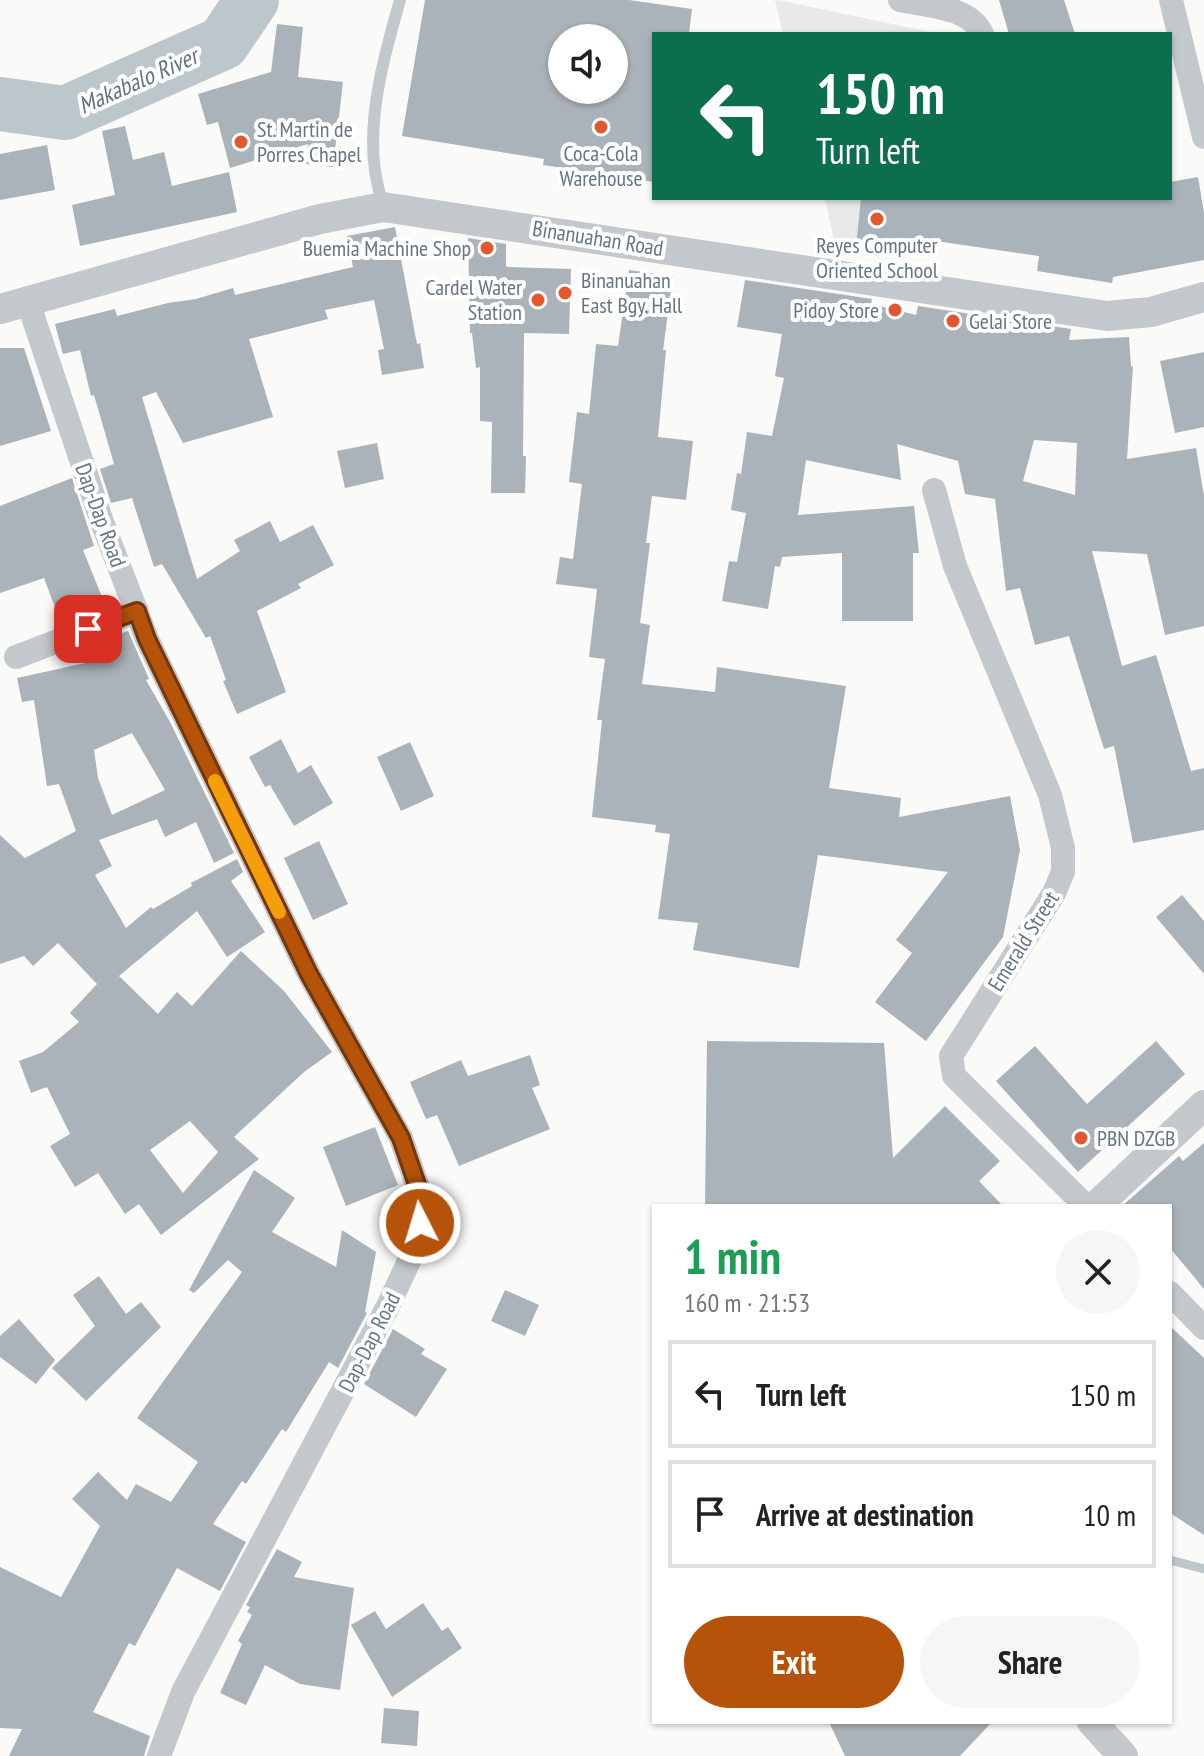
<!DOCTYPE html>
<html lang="en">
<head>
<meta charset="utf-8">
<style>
	:root { --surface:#fff; --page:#f6f6f6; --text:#222; --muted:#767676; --line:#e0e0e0; --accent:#b45309 }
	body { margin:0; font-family:"PT Sans Narrow",sans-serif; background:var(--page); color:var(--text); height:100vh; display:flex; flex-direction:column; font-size:30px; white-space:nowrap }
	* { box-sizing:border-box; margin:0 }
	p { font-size:26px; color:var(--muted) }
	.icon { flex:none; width:44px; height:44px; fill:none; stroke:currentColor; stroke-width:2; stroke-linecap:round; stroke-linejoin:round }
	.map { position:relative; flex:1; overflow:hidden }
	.drawer { position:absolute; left:652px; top:1204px; width:520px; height:520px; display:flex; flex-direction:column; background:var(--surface); border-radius:0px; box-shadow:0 2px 6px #0004 }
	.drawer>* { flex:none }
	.guide { position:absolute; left:652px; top:32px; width:520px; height:168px; border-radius:0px; box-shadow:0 2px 6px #0004; background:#0b6e4f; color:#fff; overflow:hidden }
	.controls { position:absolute; left:548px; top:24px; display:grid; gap:16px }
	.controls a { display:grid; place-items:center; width:80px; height:80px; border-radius:50%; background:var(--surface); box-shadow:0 2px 6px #0004; font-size:40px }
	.pin { position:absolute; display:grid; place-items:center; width:68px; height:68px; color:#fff; margin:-34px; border-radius:16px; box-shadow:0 4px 12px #0006 }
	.me { position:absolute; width:88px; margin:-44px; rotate:355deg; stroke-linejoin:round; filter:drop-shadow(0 0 6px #0008) }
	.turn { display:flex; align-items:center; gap:28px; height:168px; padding:0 32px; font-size:36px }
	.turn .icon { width:104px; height:104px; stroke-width:2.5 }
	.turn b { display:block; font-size:56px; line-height:68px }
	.round { display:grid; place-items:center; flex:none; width:84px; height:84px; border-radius:42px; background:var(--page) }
	.overview { display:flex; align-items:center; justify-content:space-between; height:136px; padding:0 32px }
	h1 { font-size:48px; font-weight:700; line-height:60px; color:#1e9e55 }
	.primary-button { display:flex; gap:16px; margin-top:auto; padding:16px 32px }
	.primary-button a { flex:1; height:92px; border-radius:48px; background:var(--accent); color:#fff; font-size:32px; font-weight:700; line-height:92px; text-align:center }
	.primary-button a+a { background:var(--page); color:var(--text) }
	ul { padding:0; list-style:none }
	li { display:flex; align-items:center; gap:24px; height:108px; margin:0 16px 12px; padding:0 16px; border:4px solid var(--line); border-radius:0px }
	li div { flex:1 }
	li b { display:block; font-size:30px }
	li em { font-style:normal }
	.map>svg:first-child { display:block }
	.built { fill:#e8e9e9 }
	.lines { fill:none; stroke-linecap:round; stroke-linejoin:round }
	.stream { stroke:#bbc7cb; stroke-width:9 }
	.river { stroke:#bbc7cb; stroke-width:54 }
	.building { fill:#aab3b9; fill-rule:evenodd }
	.service { stroke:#c3c8cc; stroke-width:12 }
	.minor { stroke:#c3c8cc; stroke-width:24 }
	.tertiary { stroke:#c3c8cc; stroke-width:30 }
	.route-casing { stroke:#753606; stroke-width:20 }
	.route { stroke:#b45309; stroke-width:14 }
	.slow { stroke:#f59e0b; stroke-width:14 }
	.poi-dot { fill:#e4572e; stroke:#fff; stroke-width:3 }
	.labels { text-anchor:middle; stroke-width:8; stroke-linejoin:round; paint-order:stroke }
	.poi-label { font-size:22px; fill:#657683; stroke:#fff; text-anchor:start }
	.street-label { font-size:22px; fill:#657683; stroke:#fff }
	.water-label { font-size:24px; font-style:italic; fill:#60757c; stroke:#fff }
</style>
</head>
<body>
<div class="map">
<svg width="1204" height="1756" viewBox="0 0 1204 1756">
	<rect width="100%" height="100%" fill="#fafaf8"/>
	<path class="built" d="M775,0H778L940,34H783Z
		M825,198H926L921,253L834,241Z"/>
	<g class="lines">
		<path class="stream" d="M1170,1560L1204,1569"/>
		<path class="river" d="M0,104L65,113L223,43L252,0"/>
	</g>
	<path class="building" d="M425,0H629L692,9L689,34H654V182L543,165L544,159L402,136ZM562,38H614V90H562Z
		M999,0H1064L1075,34H1009Z
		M277,24L303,27L298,77L343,82L333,167L306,164L308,144L230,168L218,122L207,125L198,94L271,72Z
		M125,126L133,160L164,152L172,186L229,172L237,212L80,246L72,205L115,195L102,131Z
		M47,145L55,190L0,200V154Z
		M1198,177L1204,213V260L1113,277L1112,283L1037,271L1039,256L922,239L921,251L892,246L891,250L856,247L861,198H1170V182Z
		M395,227L417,344L420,343L424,368L382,375L378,350L384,349L374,300L325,310L328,319L249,339L273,417L183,443L156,392L142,397L197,579L240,551L234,540L270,521L280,542L313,525L334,565L298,584L301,588L257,611L286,692L237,714L223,681L226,680L210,636L206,638L162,564L154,567L132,498L111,503L100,469L114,464L94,395L91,396L80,350L63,354L55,324L115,309L117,316L168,303L196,299L233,288L235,295L353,267L347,236Z
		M468,238L506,244V266L508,267L571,269L569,334L524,333L523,456H526L525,493H491L492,422L480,421V367L476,368L472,333H470Z
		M629,270L673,276L663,350H666L658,437L693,441L686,500L652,496L646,543H650L640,623L650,625L642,684L715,692L717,667L846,686L829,788L901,798L899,817L1010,796L1020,850L1003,937L926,1041L875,1002L912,953L896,940L948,872L818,855L799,968L693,950L698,923L658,919L670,834L655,832L656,825L592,817L602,720H597L605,659L589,657L597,589L556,584L560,557L573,559L582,484L569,482L577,412L589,414L596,344L618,346Z
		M745,280L872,299L871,304L916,315L918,306L998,318L1036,328L1037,324L1071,329L1069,340L1129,337L1131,367L1133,366L1127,459L1196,448L1204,496V626L1165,635L1147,554L1092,551L1122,666L1156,655L1191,771L1204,768V830L1133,843L1114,746L1104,749L1069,636L1035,645L1020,588L1006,591L995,499L965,494L958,461L897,444L901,480L806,460L798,515L914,506L919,553H913V621H842V553L782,557L780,567L775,566L768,609L722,601L729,561L737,562L746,513L731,510L737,473L741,474L747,432L772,436L784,378L775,376L782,334L737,327ZM1034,440L1077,443L1075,495L1023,481Z
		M0,348H24L51,431L0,446Z
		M1204,352V427L1175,433L1160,361Z
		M377,443L384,479L345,488L337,451Z
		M72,478L94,546L83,550L106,607L88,613L87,606L59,618L44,578L0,593V506Z
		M128,631L149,679L146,680L170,722L234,853L214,863L196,822L165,837L157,819L99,840L112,866L95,875L126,928L151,907L153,909L192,886L191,883L237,859L243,872L231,881L265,932L227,957L197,911L119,976L158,1014L177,992L192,1006L241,951L284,991L332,1052L304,1072L234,1137L259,1159L161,1235L139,1204L125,1214L98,1173L75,1187L50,1146L70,1134L47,1087L31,1093L19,1061L43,1052L79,1022L70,1013L97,984L58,943L33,966L24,956L0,964V835L25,858L76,831L59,784L47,786L34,700L22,702L17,678L99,660L95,643ZM132,733L165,790L112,815L98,778L94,750ZM190,1121L218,1152L183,1193L150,1150Z
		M281,739L298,773L311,765L333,803L294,826L270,785L265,787L249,757Z
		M410,742L434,796L401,811L377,757Z
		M319,841L348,904L313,920L284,858Z
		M1182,895L1204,921V974L1156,917Z
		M707,1041L884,1043L893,1158L945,1106L1000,1161L979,1181L1003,1206H705Z
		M1156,1041L1185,1074L1078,1172L996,1081L1035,1046L1087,1104Z
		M530,1055L540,1085L532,1088L550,1129L459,1166L437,1115L426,1119L410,1082L461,1060L468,1076Z
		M375,1127L398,1185L346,1206L323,1147Z
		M1204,1143V1289L1170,1248V1206H1122L1179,1156L1183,1161Z
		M254,1170L295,1198L272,1232L336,1267L342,1230L376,1252L365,1312L367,1313L338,1368L329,1362L286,1432L282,1429L246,1484L242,1481L213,1524L246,1542L220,1591L177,1568L135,1646L129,1643L93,1712L150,1736L144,1756H9L22,1729L0,1728V1567L61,1597L100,1526L72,1499L98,1472L127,1500L136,1484L171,1502L198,1462L137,1418L242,1272L228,1260L194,1293L189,1290Z
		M99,1276L126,1314L141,1302L161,1327L86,1401L52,1368L95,1326L73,1295Z
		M505,1290L539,1305L525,1336L491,1321Z
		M19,1319L55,1360L36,1384L0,1357V1336Z
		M1170,1326L1204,1358V1535L1170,1513Z
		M393,1329L425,1349L421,1354L447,1369L416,1417L364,1384Z
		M277,1549L302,1562L294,1577L354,1588L340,1690L300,1684L265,1665L246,1705L220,1693L242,1644L238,1641L252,1615L247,1612L250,1607L246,1605Z
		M423,1603L442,1631L448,1627L462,1648L392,1697L351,1625L375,1611L386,1629Z
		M384,1708L419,1711L417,1746L381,1743Z
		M829,1722H992L960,1756H845Z"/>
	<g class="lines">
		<path class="service" d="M383,207C380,195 377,183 375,171C367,115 385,53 400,0"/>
		<path class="minor" d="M900,0C926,6 970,6 982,34
			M1171,0L1204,137
			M28,302L102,522L147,639L309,974L401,1138L423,1202L417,1244L388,1306L183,1692L159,1756
			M934,490L955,566L1050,795L1063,848V872L1054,893L951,1056L954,1076L1086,1206
			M16,657L137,611
			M1170,1293L1204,1328"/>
		<path class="tertiary" d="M0,309L320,219L383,207L1107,316L1151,312L1204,297
			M1096,1206L1204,1105
			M1092,1722L1123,1756"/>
	</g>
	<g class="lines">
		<g class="route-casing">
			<path id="route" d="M88,629L137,611L147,639L309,974L401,1138L423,1202L420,1223"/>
		</g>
		<use href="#route" class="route"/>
		<path class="slow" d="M215,781L279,912"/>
	</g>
	<g class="poi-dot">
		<circle cx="601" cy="127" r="8"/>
		<circle cx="241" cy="142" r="8"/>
		<circle cx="877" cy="219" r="8"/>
		<circle cx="487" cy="248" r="8"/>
		<circle cx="565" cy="293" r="8"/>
		<circle cx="538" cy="300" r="8"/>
		<circle cx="895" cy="310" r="8"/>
		<circle cx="953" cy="321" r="8"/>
		<circle cx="1081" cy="1138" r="8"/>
	</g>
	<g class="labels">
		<g class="poi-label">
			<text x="257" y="137">St. Martin de<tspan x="257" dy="25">Porres Chapel</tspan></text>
			<text x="601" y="161" text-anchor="middle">Coca-Cola<tspan x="601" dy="25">Warehouse</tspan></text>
			<text x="877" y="253" text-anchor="middle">Reyes Computer<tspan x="877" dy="25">Oriented School</tspan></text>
			<text x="471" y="256" text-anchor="end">Buemia Machine Shop</text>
			<text x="581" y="288">Binanuahan<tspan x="581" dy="25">East Bgy. Hall</tspan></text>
			<text x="522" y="295" text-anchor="end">Cardel Water<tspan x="522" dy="25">Station</tspan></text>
			<text x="879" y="318" text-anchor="end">Pidoy Store</text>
			<text x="969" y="329">Gelai Store</text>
			<text x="1097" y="1146">PBN DZGB</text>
		</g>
		<g class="street-label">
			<text transform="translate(598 238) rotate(9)" y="8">Binanuahan Road</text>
			<text transform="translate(101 515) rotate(70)" y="8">Dap-Dap Road</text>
			<text transform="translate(1023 941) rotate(-58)" y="8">Emerald Street</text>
			<text transform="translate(369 1342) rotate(-63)" y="8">Dap-Dap Road</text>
		</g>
		<g class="water-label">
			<text transform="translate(138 81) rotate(-24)" y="8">Makabalo River</text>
		</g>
	</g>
</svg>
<div class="controls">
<a><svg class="icon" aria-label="sound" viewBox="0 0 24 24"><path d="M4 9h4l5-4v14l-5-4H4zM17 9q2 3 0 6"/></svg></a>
</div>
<div class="pin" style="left:88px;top:629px;background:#d93025"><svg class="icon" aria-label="arrive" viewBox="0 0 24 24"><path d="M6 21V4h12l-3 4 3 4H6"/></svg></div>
<svg class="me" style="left:420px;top:1223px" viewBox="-20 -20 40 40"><circle r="17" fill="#b45309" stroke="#fff" stroke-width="3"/><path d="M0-11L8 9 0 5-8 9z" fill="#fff"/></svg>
<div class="guide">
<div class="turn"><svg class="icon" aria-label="left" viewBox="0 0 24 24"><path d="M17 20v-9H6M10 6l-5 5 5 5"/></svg><div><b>150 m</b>Turn left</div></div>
</div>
<section class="drawer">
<div class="overview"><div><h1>1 min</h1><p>160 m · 21:53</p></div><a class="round"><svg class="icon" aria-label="close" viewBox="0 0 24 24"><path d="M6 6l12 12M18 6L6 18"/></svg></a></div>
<ul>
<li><svg class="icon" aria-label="left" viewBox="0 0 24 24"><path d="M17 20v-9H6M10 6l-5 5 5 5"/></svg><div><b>Turn left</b></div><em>150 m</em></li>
<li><svg class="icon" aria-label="arrive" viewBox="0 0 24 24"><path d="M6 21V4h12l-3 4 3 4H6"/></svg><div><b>Arrive at destination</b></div><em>10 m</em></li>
</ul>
<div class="primary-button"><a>Exit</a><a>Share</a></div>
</section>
</div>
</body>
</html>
